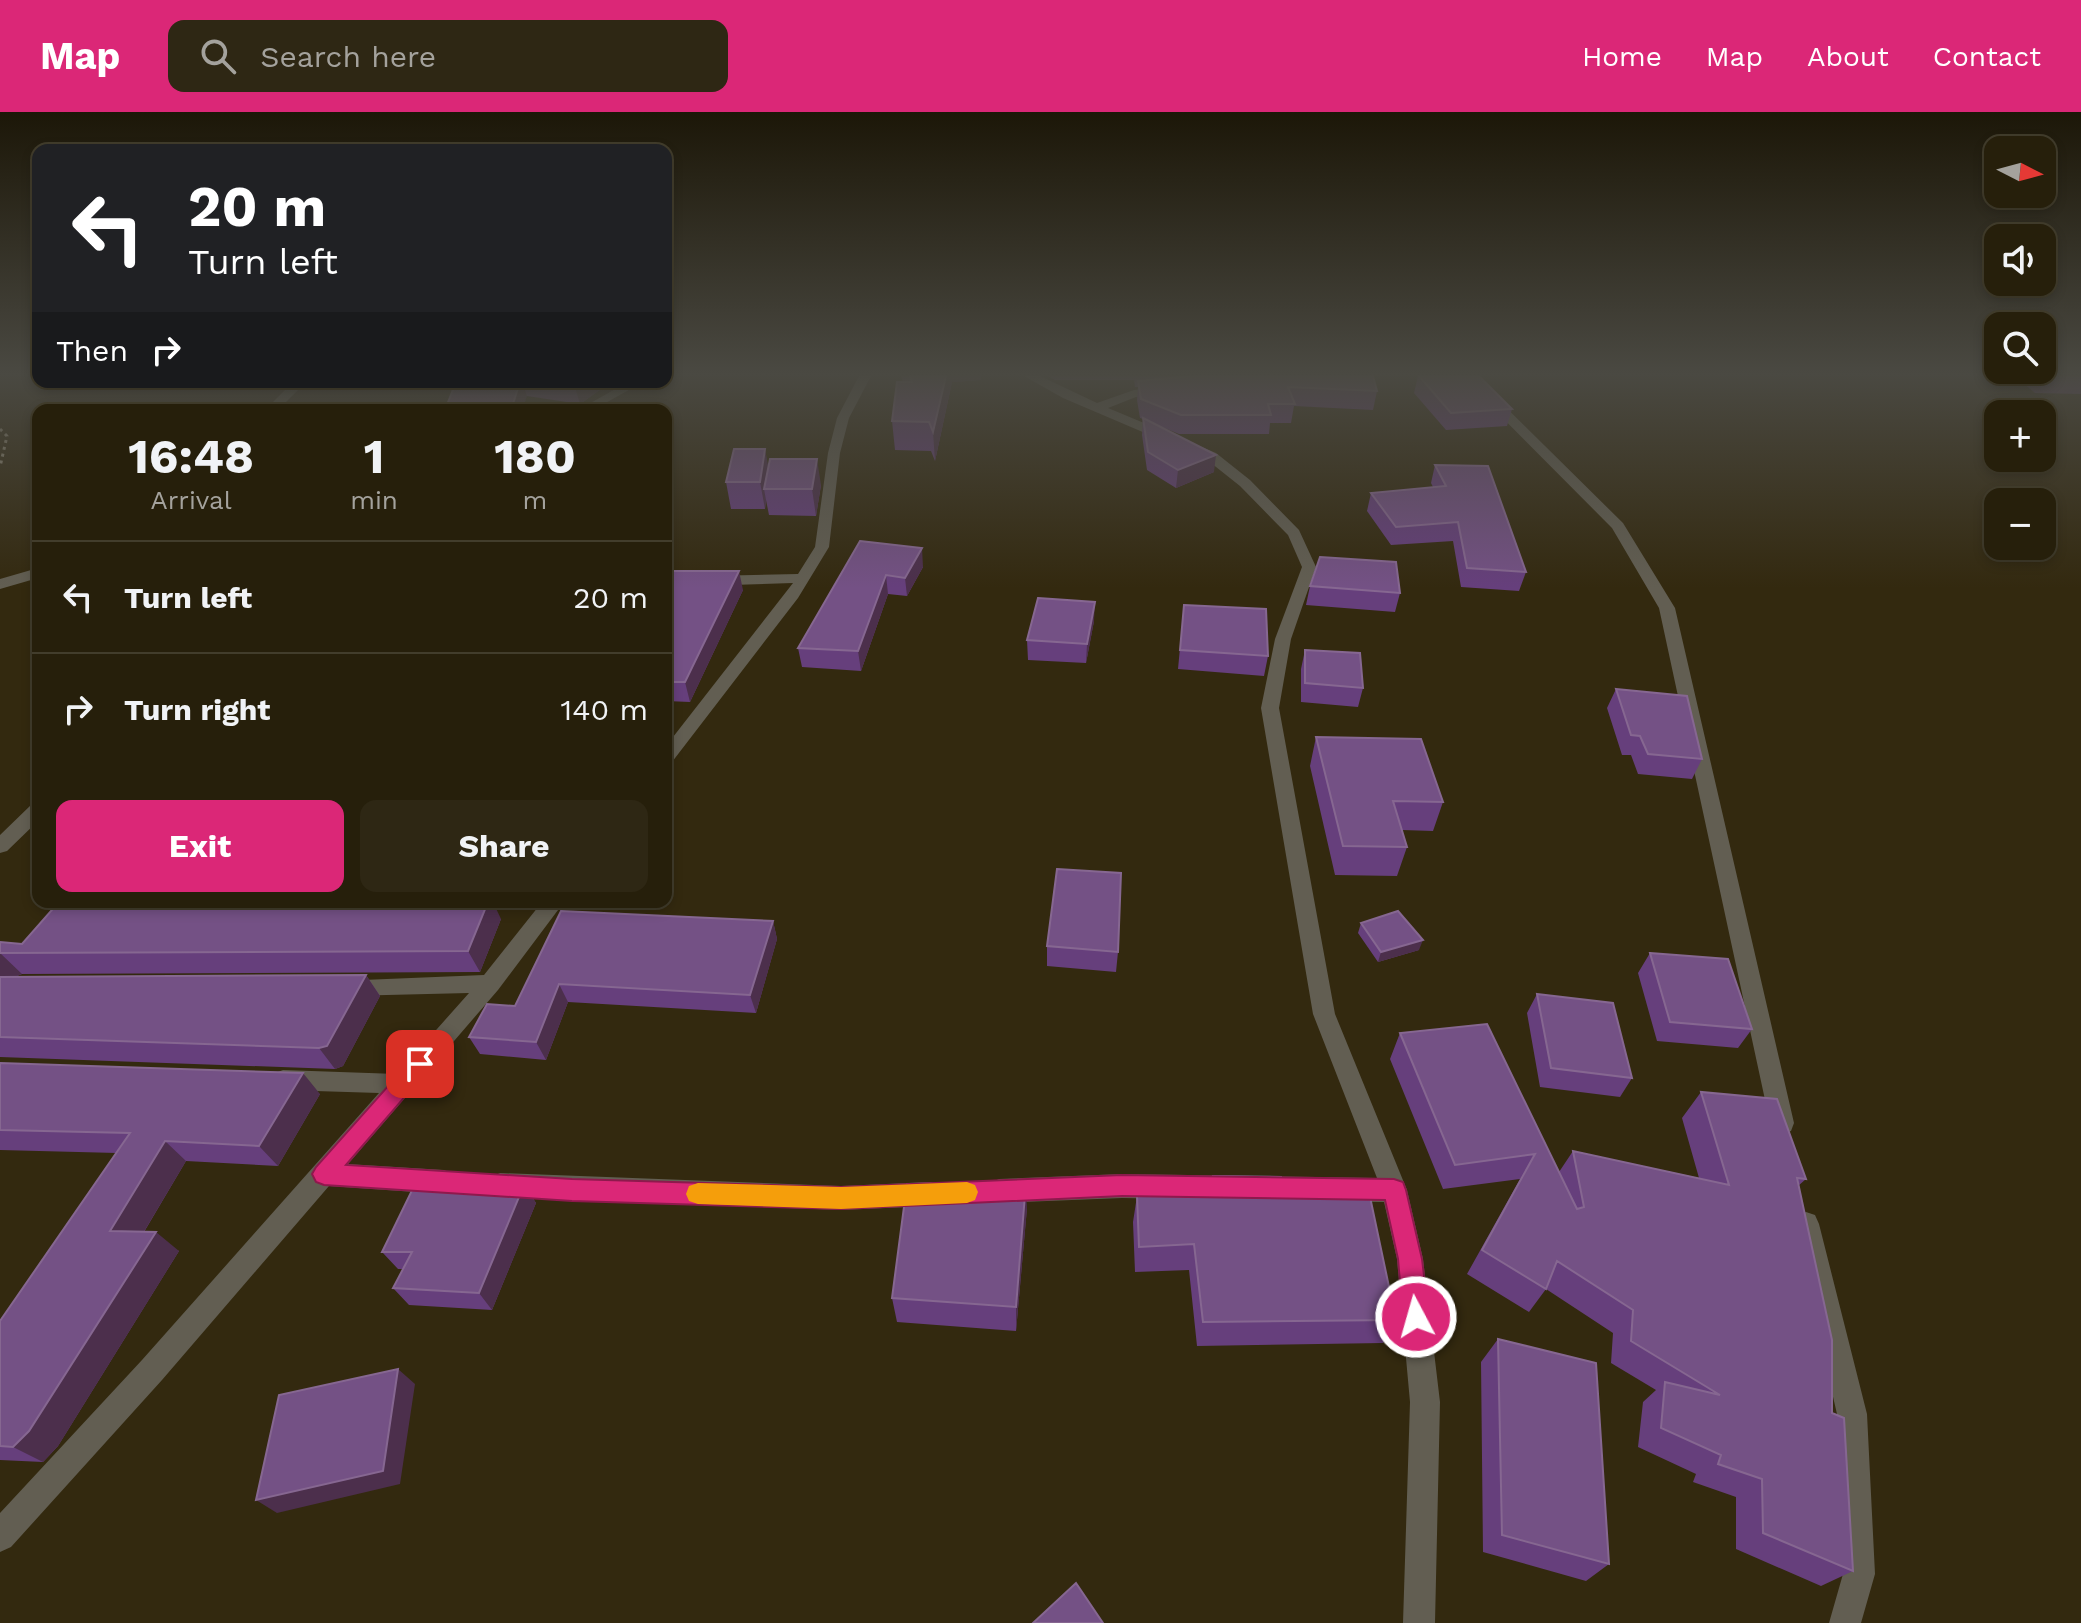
<!DOCTYPE html>
<html lang="en">
<head>
<meta charset="utf-8">
<style>
	:root { --surface:#261f0b; --page:#2e2714; --text:#f1f3f6; --muted:#a4a29d; --line:#423d2c; --accent:#db2777 }
	body { margin:0; font-family:"Work Sans",sans-serif; background:var(--page); color:var(--text); height:100vh; display:flex; flex-direction:column; font-size:30px; white-space:nowrap }
	* { box-sizing:border-box; margin:0 }
	p { font-size:26px; color:var(--muted) }
	.icon { flex:none; width:44px; height:44px; fill:none; stroke:currentColor; stroke-width:2; stroke-linecap:round; stroke-linejoin:round }
	.map { position:relative; flex:1; overflow:hidden }
	.sheet { position:absolute; left:32px; top:292px; width:640px; height:504px; display:flex; flex-direction:column; background:var(--surface); border-radius:16px; box-shadow:0 4px 12px #0003,0 0 0 2px var(--line) }
	.sheet>* { flex:none }
	.banner { position:absolute; left:32px; top:32px; width:640px; height:244px; border-radius:16px; box-shadow:0 4px 12px #0003,0 0 0 2px var(--line); background:#202124; color:#fff; overflow:hidden }
	.needle { width:52px; rotate:96deg }
	.fabs { position:absolute; left:1984px; top:24px; display:grid; gap:16px }
	.fabs a { display:grid; place-items:center; width:72px; height:72px; border-radius:16px; background:var(--surface); box-shadow:0 4px 12px #0003,0 0 0 2px var(--line); font-size:40px }
	.pin { position:absolute; display:grid; place-items:center; width:68px; height:68px; color:#fff; margin:-34px; border-radius:16px; box-shadow:0 4px 12px #0006 }
	.me { position:absolute; width:88px; margin:-44px; rotate:354deg; stroke-linejoin:round; filter:drop-shadow(0 0 6px #0008) }
	.turn { display:flex; align-items:center; gap:28px; height:168px; padding:0 24px; font-size:36px }
	.turn .icon { width:104px; height:104px; stroke-width:2.5 }
	.turn b { display:block; font-size:56px; line-height:68px }
	.then { display:flex; align-items:center; height:76px; padding:0 24px; background:#0003; gap:16px; font-size:30px }
	.eta { display:flex; justify-content:space-evenly; align-items:center; height:136px; text-align:center }
	.eta b { font-size:48px; font-weight:700; line-height:56px }
	.button { display:flex; gap:16px; margin-top:auto; padding:16px 24px }
	.button a { flex:1; height:92px; border-radius:16px; background:var(--accent); color:#fff; font-size:32px; font-weight:700; line-height:92px; text-align:center }
	.button a+a { background:var(--page); color:var(--text) }
	ul { padding:0; list-style:none }
	li { display:flex; align-items:center; gap:24px; height:112px; padding:0 24px; border-top:2px solid var(--line) }
	li div { flex:1 }
	li b { display:block; font-size:30px }
	li em { font-style:normal }
	header { display:flex; align-items:center; gap:48px; box-sizing:border-box; height:112px; padding:0 40px; background:var(--accent); color:#fff }
	header strong { font-size:38px }
	nav { display:flex; gap:44px; margin-inline-start:auto; font-size:28px }
	.search { width:560px; height:72px; background:var(--page); display:flex; align-items:center; gap:20px; box-sizing:border-box; padding:0 28px; border-radius:16px; color:var(--muted); font-size:30px }
	.map>svg:first-child { display:block }
	.lines { fill:none; stroke-linecap:round; stroke-linejoin:round }
	.path { stroke:#948c78; stroke-width:3; stroke-dasharray:3 4; stroke-linecap:butt }
	.minor { fill:#625e52; fill-rule:evenodd }
	.wall { fill:#663f7c }
	.shaded-wall { fill:#4c2f4c }
	.building { fill:#745185; stroke:#866791; stroke-width:2 }
	.route { fill:#db2777; stroke:#8e194d; stroke-width:2 }
	.slow { fill:#f59e0b }
</style>
</head>
<body>
<header>
<strong>Map</strong>
<div class="search"><svg class="icon" aria-label="search" viewBox="0 0 24 24"><circle cx="10" cy="10" r="6"/><path d="M15 15l6 6"/></svg>Search here</div>
<nav><a>Home</a><a>Map</a><a>About</a><a>Contact</a></nav>
</header>
<div class="map">
<svg width="2081" height="1511" viewBox="0 0 2081 1511">
	<rect width="100%" height="100%" fill="#33290f"/>
	<g class="lines">
		<path class="path" d="M0,317L7,324L0,355"/>
		<path class="minor" d="M859,264H871L849,306L840,341L829,435L798,486L672,650L666,652V634L793,471L666,475V465L798,462L815,435L828,341L837,306Z
			M1024,264H1040L1097,291L1134,278L1169,275V281L1136,285L1108,296L1216,341L1250,368L1299,418L1316,455L1291,527L1279,596L1335,902L1407,1078L1423,1147L1440,1290L1435,1511H1403L1410,1290L1397,1147L1384,1090L1122,1086L999,1091L990,1087L986,1079L990,1071L999,1067L1122,1062L1377,1066L1313,902L1261,596L1275,527L1302,455L1288,423L1240,374L1206,347L1063,286Z
			M1461,264H1474L1623,411L1675,496L1794,1011L1791,1019L1782,1022L1773,1019L1770,1011L1659,496L1612,416Z
			M293,270H306L278,298H265Z
			M628,270H643L593,298H578Z
			M38,456V466L0,477V467Z
			M38,691V709L7,739L0,741V723L31,693Z
			M542,790H564L498,878L348,1052L444,1058L453,1062L457,1070L453,1078L444,1082L329,1074L162,1268L11,1435L0,1440V1401L142,1248L379,981L283,978L275,975L271,968L275,961L283,958L397,962L469,881L346,884L338,881L335,875L338,869L484,863Z
			M500,1061L841,1074L931,1070L940,1074L944,1082L940,1090L931,1094L841,1098L500,1085L491,1081L487,1073L491,1065Z
			M1806,1100L1815,1103L1819,1112L1867,1302L1875,1462L1861,1511H1829L1843,1462L1837,1302L1793,1112L1797,1103Z"/>
	</g>
	<path class="wall" d="M901,264H981V268L952,270L935,349L931,339L895,338L892,309L903,270Z
		M1048,264H1373L1377,279L1373,298L1294,294L1291,311H1270L1269,322H1179L1162,315L1214,360L1176,376L1147,358L1142,323L1143,307L1140,306L1137,288L1138,275H1135L1134,268H1055Z
		M1418,264L1512,297L1507,314L1446,318L1414,281Z
		M2015,264H2081V282L2035,281Z
		M456,270H611L580,292L527,284Z
		M1435,353L1526,460L1519,479L1461,475L1453,429L1391,433L1367,399L1371,381L1433,375L1431,371Z
		M768,355L821,373L816,404L769,403L766,388L765,397H731L726,370Z
		M860,429L923,455L907,484L888,482L861,559L802,555L798,536Z
		M666,459L743,478L690,590L666,589Z
		M1310,474L1400,481L1395,500L1306,493Z
		M1184,493L1268,544L1264,564L1178,557Z
		M1094,509L1086,551L1028,548L1027,528Z
		M1305,538L1363,576L1358,595L1301,590V557Z
		M1616,577L1702,647L1692,667L1638,662L1631,643H1622L1607,596Z
		M1316,625L1443,690L1433,719L1402,718L1407,735L1397,764L1335,763L1310,654Z
		M75,792L231,794L501,807L480,860L22,862L14,865L366,863L380,884L343,954L335,957L0,945V830L22,832Z
		M561,799L773,809L777,827L756,901L568,890L546,948L480,942L469,925L515,894Z
		M1361,811L1419,838L1378,850L1358,821Z
		M1047,834L1118,840L1116,860L1047,854Z
		M1650,841L1752,917L1738,936L1657,929L1638,861Z
		M1537,882L1632,966L1620,985L1540,975L1527,901Z
		M1400,921L1559,1060L1573,1039L1699,1066L1682,1006L1701,980L1806,1067L1798,1074L1832,1301L1853,1459L1821,1474L1736,1437V1385L1693,1370L1696,1362L1638,1335L1643,1290L1656,1278L1611,1251L1613,1221L1546,1177L1529,1200L1467,1162L1520,1067L1443,1077L1390,947Z
		M0,951L320,982L278,1054L186,1049L144,1120L179,1139L58,1334L43,1350L0,1348V1209L117,1041L0,1038Z
		M1213,1064L1282,1078L1396,1208L1383,1231L1197,1234L1189,1158L1135,1160L1133,1110L1137,1084H1209Z
		M524,1073L536,1091L492,1198L409,1193L393,1176L403,1157H398L382,1140Z
		M1027,1096L1016,1219L897,1210L892,1186Z
		M1498,1227L1609,1452L1586,1469L1483,1440L1481,1250Z"/>
	<path class="shaded-wall" d="M946,264H981V268L952,270L935,349L933,320Z
		M520,270H522L527,284L522,298H511Z
		M583,270H611L580,292L575,275Z
		M765,337L770,363L764,377L766,388L765,397L760,370Z
		M1216,343L1214,360L1176,376L1178,358Z
		M817,347L821,373L816,404L812,377Z
		M922,436L923,455L907,484L905,466Z
		M739,459L743,478L690,590L685,570Z
		M886,463L888,482L861,559L858,539Z
		M1095,490L1094,509L1086,551L1087,532Z
		M488,790H493L501,807L480,860L468,839Z
		M773,809L777,827L756,901L750,883Z
		M1423,828L1419,838L1378,850L1381,840Z
		M0,841L22,862L0,871Z
		M366,863L380,884L343,954L335,957L319,936Z
		M559,872L568,890L546,948L536,930Z
		M303,961L320,982L278,1054L259,1034Z
		M165,1029L186,1049L133,1138L110,1119Z
		M1026,1070L1027,1096L1016,1219V1195Z
		M524,1073L536,1091L492,1198L479,1181Z
		M156,1120L179,1139L58,1334L43,1350L13,1335Z
		M398,1257L415,1272L400,1372L277,1401L256,1388Z"/>
	<path class="building" d="M910,264H946L933,320L929,310L892,309L897,270H912Z
		M1193,264H1373L1377,279L1288,275L1295,292H1268L1271,303H1181L1141,287L1138,269Z
		M1419,264H1479L1512,297L1451,301Z
		M456,270H520L511,298H445Z
		M540,270H583L575,275Z
		M1143,306L1216,343L1178,358L1148,340Z
		M734,337H765L760,370H726Z
		M770,347H817L812,377H764Z
		M1435,353L1488,354L1526,460L1467,456L1458,410L1396,415L1371,381L1446,374Z
		M860,429L922,436L905,466L886,463L858,539L798,536Z
		M1320,445L1396,450L1400,481L1310,474Z
		M666,459H739L685,570H666Z
		M1038,486L1095,490L1087,532L1027,528Z
		M1184,493L1266,497L1268,544L1180,538Z
		M1305,538L1360,541L1363,576L1305,571Z
		M1616,577L1687,584L1702,647L1648,642L1640,624L1631,623Z
		M1316,625L1421,627L1443,690L1393,689L1407,735L1343,734Z
		M1057,757L1121,761L1118,840L1047,834Z
		M77,790H224L225,794L350,790H488L468,839L0,841V830L22,832L58,791L75,792Z
		M561,799L773,809L750,883L559,872L536,930L469,925L487,892L515,894Z
		M1398,799L1423,828L1381,840L1361,811Z
		M1650,841L1728,847L1752,917L1670,910Z
		M366,863L327,934L319,936L0,925V865Z
		M1537,882L1613,891L1632,966L1551,956Z
		M1487,912L1577,1097L1584,1095L1573,1039L1729,1073L1701,980L1777,987L1806,1067L1797,1066L1832,1228V1301L1844,1306L1853,1459L1763,1421L1762,1367L1718,1352L1721,1343L1661,1316L1665,1270L1720,1283L1631,1229L1633,1198L1557,1149L1546,1177L1482,1138L1535,1042L1455,1053L1400,921Z
		M0,951L303,961L259,1034L165,1029L110,1119L156,1120L29,1319L13,1335L0,1334V1209L130,1021L0,1018Z
		M1213,1064L1281,1065L1282,1078L1369,1080L1396,1208L1203,1210L1194,1132L1139,1135L1137,1084H1216Z
		M418,1066L524,1073L479,1181L393,1176L412,1140H382Z
		M1026,1070L1016,1195L892,1186L907,1072Z
		M1498,1227L1596,1251L1609,1452L1502,1423Z
		M398,1257L383,1359L256,1388L279,1283Z
		M1076,1471L1103,1511H1033Z"/>
	<linearGradient id="sky" x2="0" y2="1"><stop stop-color="#1c1708"/><stop offset="0.55" stop-color="#4a4942"/><stop offset="1" stop-color="#4a4942" stop-opacity="0"/></linearGradient>
	<rect width="2081" height="476" fill="url(#sky)"/>
	<path class="route" d="M420,943L428,946L431,952L428,958L346,1053L572,1067L841,1075L1122,1063L1394,1067L1403,1070L1406,1078L1422,1147L1429,1205L1425,1213L1416,1217L1407,1213L1403,1205L1398,1147L1385,1088L1122,1084L841,1097L572,1089L324,1073L316,1070L312,1062L316,1055L413,946Z"/>
	<path class="slow" d="M967,1070L975,1073L978,1080L975,1088L967,1091L841,1097L698,1092L689,1089L686,1082L689,1074L698,1071L841,1075Z"/>
</svg>
<div class="fabs">
<a><svg class="needle" viewBox="-14 -14 28 28"><path d="M0-13l5 13h-10z" fill="#e53935"/><path d="M0 13l5-13h-10z" fill="#a4a29d"/></svg></a>
<a><svg class="icon" aria-label="sound" viewBox="0 0 24 24"><path d="M4 9h4l5-4v14l-5-4H4zM17 9q2 3 0 6"/></svg></a>
<a><svg class="icon" aria-label="search" viewBox="0 0 24 24"><circle cx="10" cy="10" r="6"/><path d="M15 15l6 6"/></svg></a>
<a>+</a>
<a>−</a>
</div>
<div class="pin" style="left:420px;top:952px;background:#d93025"><svg class="icon" aria-label="arrive" viewBox="0 0 24 24"><path d="M6 21V4h12l-3 4 3 4H6"/></svg></div>
<svg class="me" style="left:1416px;top:1205px" viewBox="-20 -20 40 40"><circle r="17" fill="#db2777" stroke="#fff" stroke-width="3"/><path d="M0-11L8 9 0 5-8 9z" fill="#fff"/></svg>
<div class="banner">
<div class="turn"><svg class="icon" aria-label="left" viewBox="0 0 24 24"><path d="M17 20v-9H6M10 6l-5 5 5 5"/></svg><div><b>20 m</b>Turn left</div></div>
<div class="then">Then<svg class="icon" aria-label="right" viewBox="0 0 24 24"><path d="M7 20v-9h11M14 6l5 5-5 5"/></svg></div>
</div>
<section class="sheet">
<div class="eta">
<div><b>16:48</b><p>Arrival</p></div>
<div><b>1</b><p>min</p></div>
<div><b>180</b><p>m</p></div>
</div>
<ul>
<li><svg class="icon" aria-label="left" viewBox="0 0 24 24"><path d="M17 20v-9H6M10 6l-5 5 5 5"/></svg><div><b>Turn left</b></div><em>20 m</em></li>
<li><svg class="icon" aria-label="right" viewBox="0 0 24 24"><path d="M7 20v-9h11M14 6l5 5-5 5"/></svg><div><b>Turn right</b></div><em>140 m</em></li>
</ul>
<div class="button"><a>Exit</a><a>Share</a></div>
</section>
</div>
</body>
</html>
